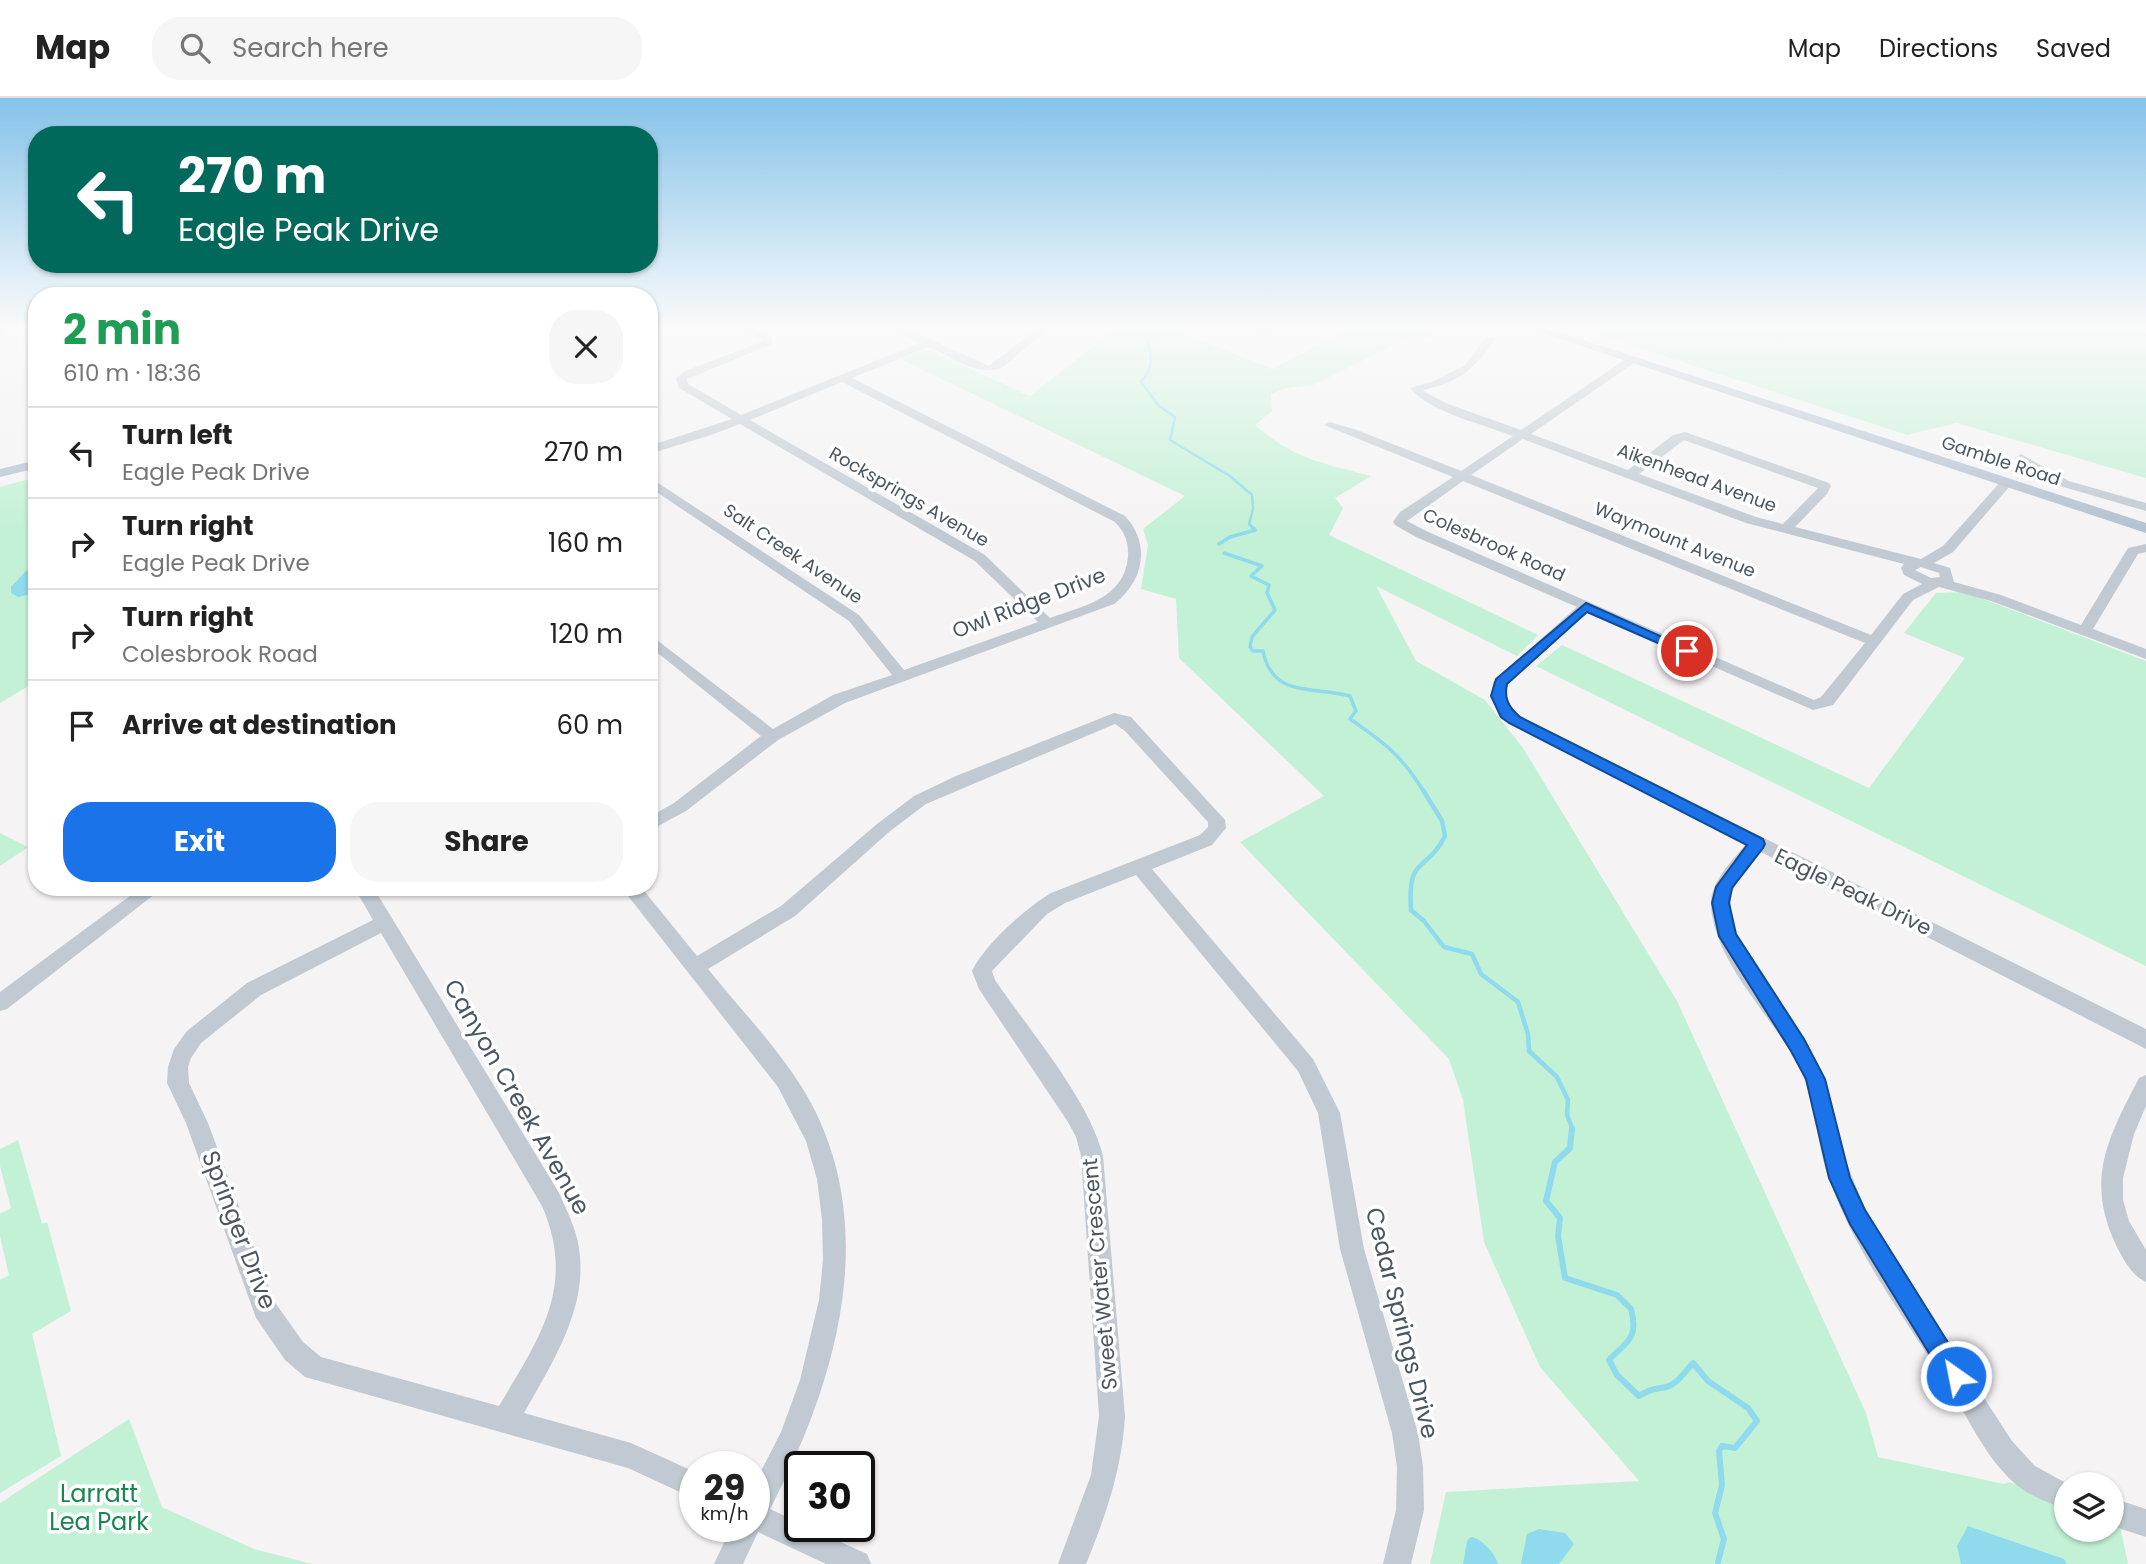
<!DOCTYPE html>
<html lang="en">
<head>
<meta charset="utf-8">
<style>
	:root { --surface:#fff; --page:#f6f6f6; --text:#222; --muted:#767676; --line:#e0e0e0; --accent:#1a73e8 }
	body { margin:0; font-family:Poppins,sans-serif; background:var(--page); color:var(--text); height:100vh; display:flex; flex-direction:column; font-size:26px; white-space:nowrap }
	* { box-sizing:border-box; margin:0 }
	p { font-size:23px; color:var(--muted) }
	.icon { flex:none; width:38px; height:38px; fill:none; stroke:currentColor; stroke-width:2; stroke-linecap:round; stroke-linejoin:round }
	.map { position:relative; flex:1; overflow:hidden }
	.side { position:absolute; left:28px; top:189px; width:630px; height:609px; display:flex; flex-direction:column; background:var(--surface); border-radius:28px; box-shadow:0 2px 5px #0004 }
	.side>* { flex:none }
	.guide { position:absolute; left:28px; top:28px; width:630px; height:147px; border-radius:28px; box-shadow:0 2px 5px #0004; background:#00695c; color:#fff; overflow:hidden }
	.controls { position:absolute; left:2054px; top:1374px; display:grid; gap:14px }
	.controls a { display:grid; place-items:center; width:70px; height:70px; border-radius:50%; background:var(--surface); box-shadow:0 2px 5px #0004; font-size:35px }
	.speed { position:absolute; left:679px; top:1353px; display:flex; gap:14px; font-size:35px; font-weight:700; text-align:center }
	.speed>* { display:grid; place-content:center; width:91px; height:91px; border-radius:50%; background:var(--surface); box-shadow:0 2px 5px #0004; line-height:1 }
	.speed small { font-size:18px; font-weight:400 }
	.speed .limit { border:4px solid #111; border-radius:10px; background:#fff; color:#111 }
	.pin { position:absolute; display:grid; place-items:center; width:60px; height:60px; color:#fff; margin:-30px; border:4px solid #fff; border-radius:50%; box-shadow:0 2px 7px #0007 }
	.me { position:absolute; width:77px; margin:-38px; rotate:327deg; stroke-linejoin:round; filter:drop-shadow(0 0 5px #0008) }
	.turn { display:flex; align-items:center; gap:24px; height:147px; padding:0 35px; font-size:32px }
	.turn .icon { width:91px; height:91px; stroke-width:2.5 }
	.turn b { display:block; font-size:49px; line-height:60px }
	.round { display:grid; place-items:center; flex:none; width:74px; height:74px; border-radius:28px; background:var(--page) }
	.summary { display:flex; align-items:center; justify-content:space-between; height:119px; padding:0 35px }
	h1 { font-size:42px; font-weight:700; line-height:52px; color:#1e9e55 }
	.action { display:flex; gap:14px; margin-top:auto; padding:14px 35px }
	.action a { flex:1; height:80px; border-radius:28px; background:var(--accent); color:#fff; font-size:28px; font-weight:700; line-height:80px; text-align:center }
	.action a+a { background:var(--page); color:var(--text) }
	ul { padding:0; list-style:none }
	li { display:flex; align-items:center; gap:21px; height:91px; padding:0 35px; border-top:2px solid var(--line) }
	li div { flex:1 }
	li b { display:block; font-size:26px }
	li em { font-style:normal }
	header { display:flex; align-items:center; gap:42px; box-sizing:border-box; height:98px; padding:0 35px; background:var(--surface); border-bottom:2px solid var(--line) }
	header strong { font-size:33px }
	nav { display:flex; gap:38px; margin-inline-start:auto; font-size:24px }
	.search { width:490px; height:63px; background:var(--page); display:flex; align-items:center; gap:18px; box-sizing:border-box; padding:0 24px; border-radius:28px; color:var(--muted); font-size:26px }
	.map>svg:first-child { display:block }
	.green { fill:#c3f1d5 }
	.water { fill:#90daee }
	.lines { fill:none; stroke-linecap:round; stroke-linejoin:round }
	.stream-far3 { stroke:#90daee; stroke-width:2.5 }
	.stream-far2 { stroke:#90daee; stroke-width:3.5 }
	.stream-far1 { stroke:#90daee; stroke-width:4.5 }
	.stream { stroke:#90daee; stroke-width:6 }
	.minor { fill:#c1cad2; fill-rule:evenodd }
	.major { fill:#b3c2d1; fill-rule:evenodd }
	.route { fill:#1a73e8; stroke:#114b97; stroke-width:2 }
	.labels { text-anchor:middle; stroke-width:7; stroke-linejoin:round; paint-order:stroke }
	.far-street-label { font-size:18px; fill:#4a5661; stroke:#fff }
	.street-label { font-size:21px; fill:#4a5661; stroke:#fff }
	.near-street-label { font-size:24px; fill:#4a5661; stroke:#fff }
	.near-park-label { font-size:24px; fill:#17864f; stroke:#fff }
</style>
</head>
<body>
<header>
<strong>Map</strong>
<div class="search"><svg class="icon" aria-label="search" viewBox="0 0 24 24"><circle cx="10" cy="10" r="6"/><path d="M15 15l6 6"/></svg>Search here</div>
<nav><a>Map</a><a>Directions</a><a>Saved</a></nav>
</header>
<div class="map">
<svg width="2146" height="1466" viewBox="0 0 2146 1466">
	<rect width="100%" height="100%" fill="#f5f3f3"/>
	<path class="green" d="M1121,227H1179L1180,234L1273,271L1356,227H1431V241L1412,238L1313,287L1286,290L1271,296L1272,313L1255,327C1296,362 1321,364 1371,378L1335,400L1343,410L1329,437L1538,537L1517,558L1376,488L1416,563L1485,602L1523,650L1677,903L1866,1315L1878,1359L2004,1386L2010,1384L2067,1407V1432H2112V1425L2120,1428L2128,1466H1430L1446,1394L1639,1383L1540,1269L1484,1144L1463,1002L1449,961L1240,744L1324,698L1179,560L1176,501L1141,491L1148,447L1143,431L1185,398L900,261L926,251L1030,298Z
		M1569,227H2146V380L1957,325L1907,337Z
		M37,379V542L34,544L37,546V583L0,605V389Z
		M1965,494L2146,563V868L1536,568L1562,547L1869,690L1965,560L1904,535L1936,495Z
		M0,735L28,749L0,768Z
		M18,1042L42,1126L47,1124L71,1213L32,1236L61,1358L0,1395V1182L9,1177L0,1138V1116L11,1110L0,1068V1051Z
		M129,1321L162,1409L254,1451L312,1466H0V1405Z"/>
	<path class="water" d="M37,466V495L18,499L11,495V489L26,473Z
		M1968,1428L2064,1461L2067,1466H1961L1957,1448Z
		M1539,1431L1565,1435L1574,1446L1559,1466H1521L1527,1436Z
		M1471,1439C1481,1440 1496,1456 1498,1466H1463L1467,1443Z"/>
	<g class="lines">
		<path class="stream-far3" d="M1157,228V236L1148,241C1151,260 1155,268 1141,284L1159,308L1175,319L1170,342L1230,378L1252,397L1253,411L1249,426L1255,432"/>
		<path class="stream-far2" d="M1219,446L1230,439L1255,432L1253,430
			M1224,455L1262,468L1251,478L1269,487L1267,495L1275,512L1252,539L1250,549L1253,553H1263C1272,600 1313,588 1350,598L1356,613L1350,621C1385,645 1402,658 1424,694"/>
		<path class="stream-far1" d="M1423,692L1442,723L1445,738C1427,775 1407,756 1411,812L1424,823L1444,849L1472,856L1481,876L1518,904L1528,936L1529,953L1557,979L1568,1002L1567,1017L1573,1032"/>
		<path class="stream" d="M1572,1030L1570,1050L1555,1064L1546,1103L1560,1120L1558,1138L1565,1180L1617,1197L1631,1211C1639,1241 1627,1243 1609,1262L1617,1277L1639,1298C1653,1290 1652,1292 1666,1289C1677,1287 1686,1272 1693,1265L1708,1283L1748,1310L1757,1323L1735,1350L1722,1348L1719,1353L1722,1387L1715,1415L1724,1441L1718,1464"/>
		<path class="minor" d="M7,227H20L0,238V231Z
			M656,227H672L649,236V230Z
			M737,227H750L771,238L772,246L687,281L688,286L741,317L920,245L885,227H899L989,268L1041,227H1053L1003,269C978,280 951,259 929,249L852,280L1125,418C1151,446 1144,483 1114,506L845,605L778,642L686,713L649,733V719L674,705L761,638L649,548V536L773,631L833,597L892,577L849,523L649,389V379L859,517L904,572L1038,524L975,463L740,326L711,337L649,356V348L732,321L679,290L676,280L685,273L762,244V241ZM842,284L1115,424C1125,434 1129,445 1128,459C1124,501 1083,508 1050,520L985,457L750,322Z
			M1237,227H1286L1263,235Z
			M1487,238L1496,240C1474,271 1462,283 1423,292L1425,294L1448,306L1521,332L1626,261H1634V265L1531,336L1628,372L1673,337L1685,334L1829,385L1831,388L1827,396L1795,429L1921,461L1943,448L2002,382H2010V388L1953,454L1934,465L1950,470L1954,484L2001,497L2081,527L2128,450L2146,446V454L2138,456L2093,531L2146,551V561L1991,503L1939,489L1913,502L1833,607L1813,612L1588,514L1508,586C1504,600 1510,609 1520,618L2146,931V951L1761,754L1739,779L1730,799L1733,827L1741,846L1804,940L1824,978L1847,1066L1871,1126L2012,1343L2035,1368L2068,1386L2067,1412C2047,1404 2026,1397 2011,1382C1984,1356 1969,1321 1949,1290C1906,1222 1858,1159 1830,1084C1816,1047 1817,1006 1800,971C1775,920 1716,868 1711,809C1709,785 1732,763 1746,746L1504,622L1491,600L1493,584L1577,509L1416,439L1395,427L1393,424L1400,414L1453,379L1324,327L1330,324L1357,332L1461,373L1513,338C1485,327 1429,314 1410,290L1434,283L1465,267ZM1523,341L1746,425L1904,466L1901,470L1904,477L1922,486L1903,496L1871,537L1471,377ZM1684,342L1818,390L1783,426L1756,419L1639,376ZM1463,383L1865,545L1821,599L1814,602L1426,433L1407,423ZM1921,469L1939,475L1940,479L1931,480L1915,472Z
			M2021,356L2069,383L2146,405V413L2060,388L2017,363L2015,360Z
			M1114,615L1131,619L1225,722L1226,730L1212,747L1152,771L1313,961L1340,1015L1364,1151L1418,1335L1423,1369L1424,1412L1411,1466H1383L1396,1412L1397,1369L1392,1335L1340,1151L1318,1015L1298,973L1136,777L1065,805L1047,816L992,873L995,882C1029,932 1089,1001 1103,1058L1125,1318C1122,1371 1106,1417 1086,1466H1058L1091,1377L1099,1318L1081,1058L1076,1039L1068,1024L979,891L972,873C986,845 1025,811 1051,795L1200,737L1208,729V724L1125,633L1115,626L926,706L889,734L795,818L708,871C741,912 779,951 806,996C883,1129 836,1285 770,1411L800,1425V1428H806L867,1456L871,1466H826L758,1434L743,1466H714L732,1428H754V1387L781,1334L800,1282L819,1202L823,1162L822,1121L817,1081L806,1043L778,989L621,789H641L697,858L781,808L877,726L914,698L956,678Z
			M142,789H164L7,911L0,913V894Z
			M354,789H373L558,1093C568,1115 579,1136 580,1160C585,1215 550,1269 524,1315L631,1345L695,1374V1401L628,1370L305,1279L285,1262L256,1220L186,1025L167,985L168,969L174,951L187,933L247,885L373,822ZM381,835L542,1108C577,1189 539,1240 499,1308L321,1259L303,1244L274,1203L208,1025L189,985L188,969L191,960L201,945L261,897Z
			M2146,977V1008L2134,1036L2123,1080V1102L2129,1123L2146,1152V1184C2132,1178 2123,1161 2116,1147C2085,1081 2108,1040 2139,980Z
			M2112,1400L2146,1411V1439L2112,1428Z"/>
		<path class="major" d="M1518,227H1537L2146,425V435Z
			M37,362V370L0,379V371Z"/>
	</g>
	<linearGradient id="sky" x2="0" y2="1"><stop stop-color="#85c3ea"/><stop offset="0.53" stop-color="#fafafa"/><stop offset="1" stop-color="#fafafa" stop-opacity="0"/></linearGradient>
	<rect width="2146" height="432" fill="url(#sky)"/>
	<path class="route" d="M1586,505L1694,553L1687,557L1683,556L1587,514L1507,586C1504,600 1508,609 1520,619L1763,741L1765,746L1763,750L1732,790L1729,805L1736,836L1804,941L1825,981L1850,1080L1865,1112L1964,1270L1968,1278L1964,1286L1956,1290L1948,1286L1850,1126L1829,1080L1806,981L1791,953L1719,838L1712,805L1716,789L1747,747L1509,625L1501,619L1491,598L1496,581Z"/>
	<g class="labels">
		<g class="far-street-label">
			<text transform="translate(2001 363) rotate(18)" y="6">Gamble Road</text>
			<text transform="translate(1697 380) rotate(20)" y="6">Aikenhead Avenue</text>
			<text transform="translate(909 399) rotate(30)" y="6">Rocksprings Avenue</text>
			<text transform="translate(1675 442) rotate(22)" y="6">Waymount Avenue</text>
			<text transform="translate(1494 447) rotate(24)" y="6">Colesbrook Road</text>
			<text transform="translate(793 456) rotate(34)" y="6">Salt Creek Avenue</text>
		</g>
		<g class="street-label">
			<text transform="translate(1029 505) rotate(-21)" y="7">Owl Ridge Drive</text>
			<text transform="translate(1853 794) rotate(26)" y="7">Eagle Peak Drive</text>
			<text transform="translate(1100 1176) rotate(-95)" y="7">Sweet Water Crescent</text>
		</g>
		<g class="near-street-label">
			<text transform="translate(517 999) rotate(60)" y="8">Canyon Creek Avenue</text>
			<text transform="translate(239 1132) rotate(69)" y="8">Springer Drive</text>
			<text transform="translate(1402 1225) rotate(76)" y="8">Cedar Springs Drive</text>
		</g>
		<g class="near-park-label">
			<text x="99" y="1404">Larratt<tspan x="99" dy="28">Lea Park</tspan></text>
		</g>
	</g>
</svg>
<div class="controls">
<a><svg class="icon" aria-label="layers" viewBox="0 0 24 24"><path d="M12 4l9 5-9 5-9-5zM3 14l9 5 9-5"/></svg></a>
</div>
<div class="speed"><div>29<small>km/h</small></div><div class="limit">30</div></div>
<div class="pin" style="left:1687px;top:553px;background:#d93025"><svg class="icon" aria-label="arrive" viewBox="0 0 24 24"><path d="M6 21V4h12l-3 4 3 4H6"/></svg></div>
<svg class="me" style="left:1956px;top:1278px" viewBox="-20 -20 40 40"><circle r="17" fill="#1a73e8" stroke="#fff" stroke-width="3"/><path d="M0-11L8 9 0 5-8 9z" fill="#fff"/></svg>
<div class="guide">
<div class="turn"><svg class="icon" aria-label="left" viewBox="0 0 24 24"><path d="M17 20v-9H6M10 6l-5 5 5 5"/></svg><div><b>270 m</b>Eagle Peak Drive</div></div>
</div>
<section class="side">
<div class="summary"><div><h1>2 min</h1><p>610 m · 18:36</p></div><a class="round"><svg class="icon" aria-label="close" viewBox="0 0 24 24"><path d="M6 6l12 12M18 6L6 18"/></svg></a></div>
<ul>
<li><svg class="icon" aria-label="left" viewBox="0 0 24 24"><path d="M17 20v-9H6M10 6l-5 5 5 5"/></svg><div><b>Turn left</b><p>Eagle Peak Drive</p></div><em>270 m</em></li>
<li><svg class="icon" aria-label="right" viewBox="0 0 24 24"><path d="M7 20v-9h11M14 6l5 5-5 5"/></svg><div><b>Turn right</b><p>Eagle Peak Drive</p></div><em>160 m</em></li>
<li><svg class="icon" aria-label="right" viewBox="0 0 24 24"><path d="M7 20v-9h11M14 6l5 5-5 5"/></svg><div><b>Turn right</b><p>Colesbrook Road</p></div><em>120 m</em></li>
<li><svg class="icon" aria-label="arrive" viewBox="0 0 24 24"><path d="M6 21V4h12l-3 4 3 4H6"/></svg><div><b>Arrive at destination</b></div><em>60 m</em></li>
</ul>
<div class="action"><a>Exit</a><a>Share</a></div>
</section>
</div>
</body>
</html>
